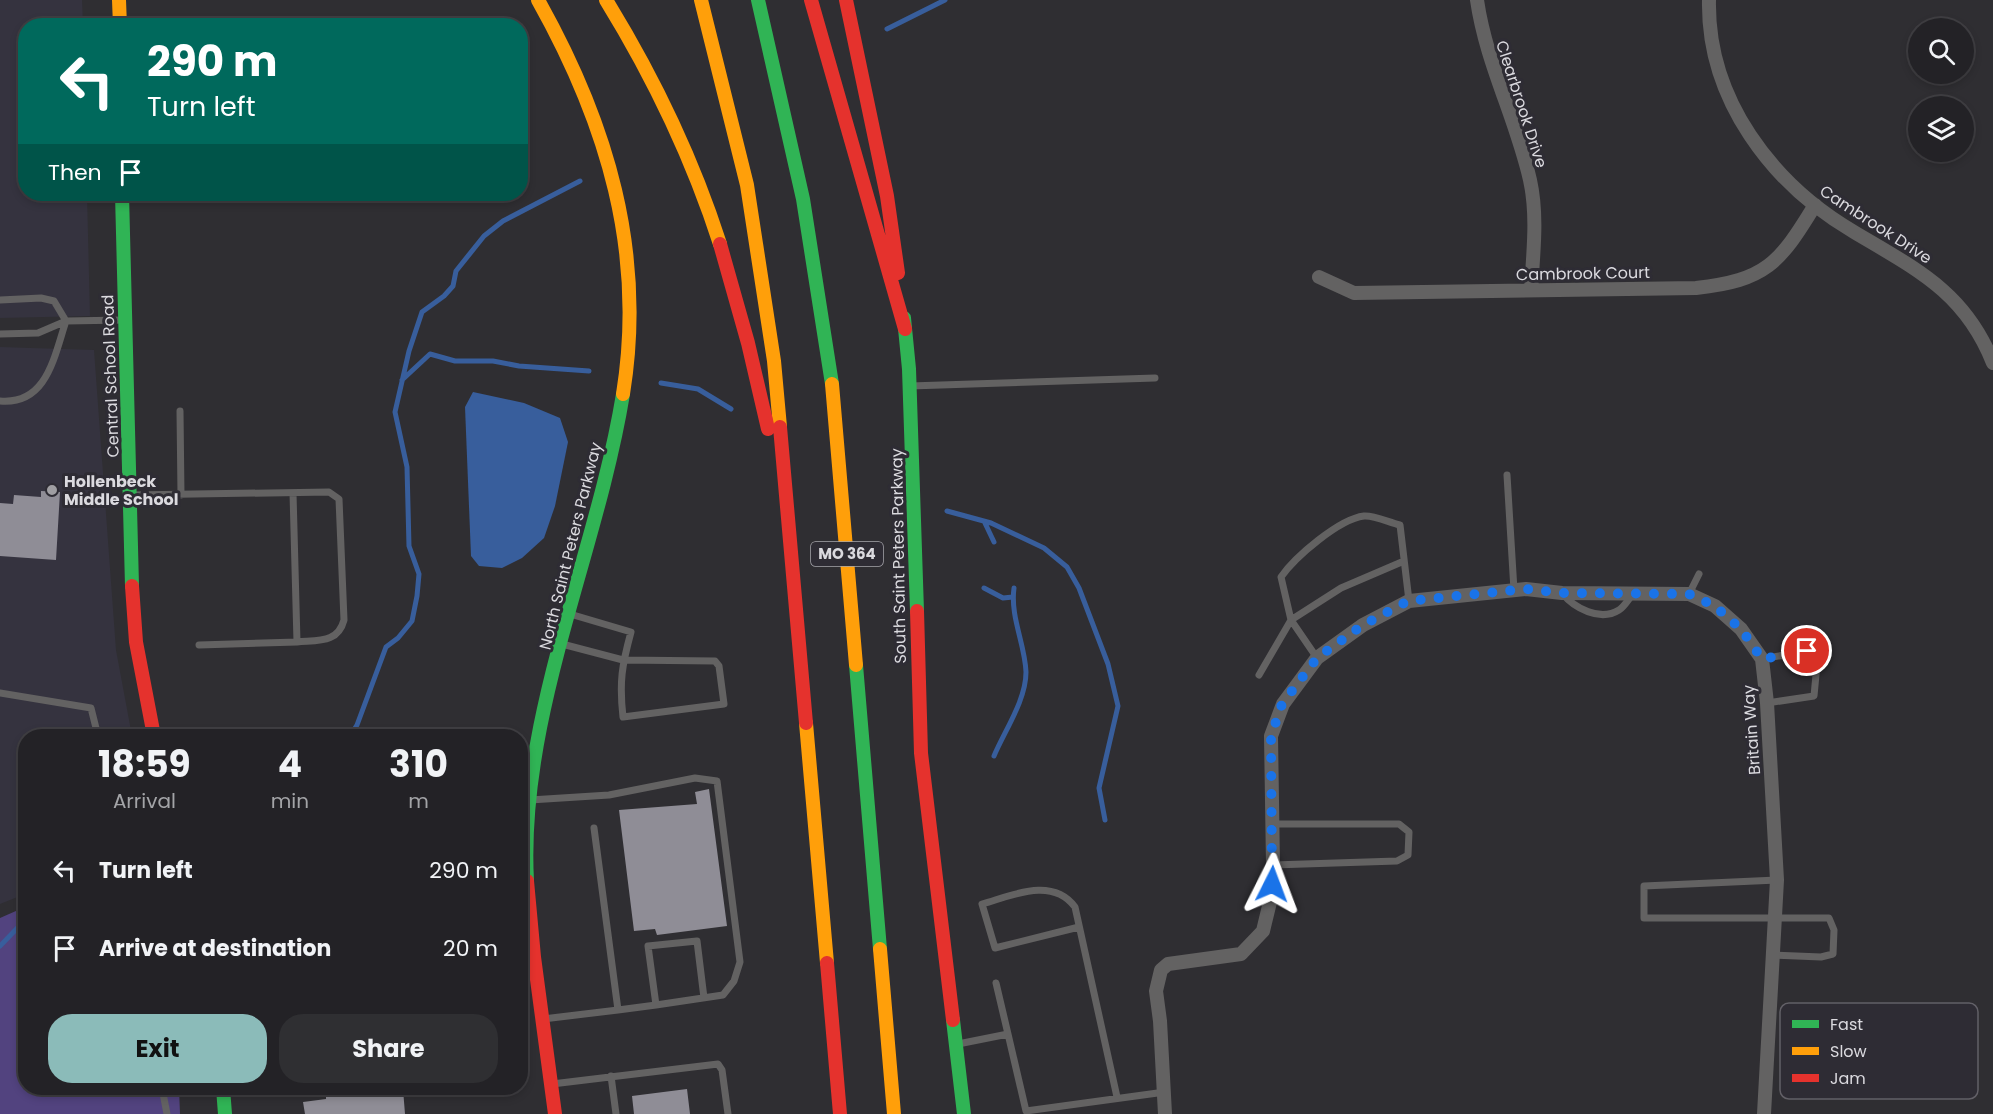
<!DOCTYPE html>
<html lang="en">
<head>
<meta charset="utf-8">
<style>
	:root { --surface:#232226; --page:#2f2f32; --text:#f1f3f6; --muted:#a3a4a7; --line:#403f43; --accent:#8bbbb9 }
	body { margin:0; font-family:Poppins,sans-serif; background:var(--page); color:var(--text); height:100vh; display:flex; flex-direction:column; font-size:22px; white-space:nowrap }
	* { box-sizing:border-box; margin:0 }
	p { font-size:20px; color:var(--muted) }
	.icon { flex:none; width:33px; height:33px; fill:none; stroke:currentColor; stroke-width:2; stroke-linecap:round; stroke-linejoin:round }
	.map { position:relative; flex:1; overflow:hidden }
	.panel { position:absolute; left:18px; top:729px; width:510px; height:366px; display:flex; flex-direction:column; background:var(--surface); border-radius:24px; box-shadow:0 3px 9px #0003,0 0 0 2px var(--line) }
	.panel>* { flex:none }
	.hud { position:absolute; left:18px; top:18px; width:510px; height:183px; border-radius:24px; box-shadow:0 3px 9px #0003,0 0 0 2px var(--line); background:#00695c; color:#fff; overflow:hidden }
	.fabs { position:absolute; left:1908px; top:18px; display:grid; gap:12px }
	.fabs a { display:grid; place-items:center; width:66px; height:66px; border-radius:50%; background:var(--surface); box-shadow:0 3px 9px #0003,0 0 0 2px var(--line); font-size:30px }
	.pin { position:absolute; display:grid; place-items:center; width:51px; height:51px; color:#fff; margin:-26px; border:3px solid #fff; border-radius:50%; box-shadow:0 2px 6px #0007 }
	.me { position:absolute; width:66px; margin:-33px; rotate:3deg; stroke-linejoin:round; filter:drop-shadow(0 0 4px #0008) }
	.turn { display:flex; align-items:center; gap:21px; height:126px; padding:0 30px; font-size:27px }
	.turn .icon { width:78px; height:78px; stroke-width:2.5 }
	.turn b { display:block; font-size:42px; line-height:51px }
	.then { display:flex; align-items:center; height:57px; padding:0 30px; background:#0003; gap:12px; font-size:22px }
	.eta { display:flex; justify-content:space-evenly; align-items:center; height:102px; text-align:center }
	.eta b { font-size:36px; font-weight:700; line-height:42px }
	.primary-button { display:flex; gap:12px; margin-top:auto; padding:12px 30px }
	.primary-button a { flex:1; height:69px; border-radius:24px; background:var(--accent); color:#111; font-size:24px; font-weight:700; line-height:69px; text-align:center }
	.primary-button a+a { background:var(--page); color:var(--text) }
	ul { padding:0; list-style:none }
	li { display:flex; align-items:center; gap:18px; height:78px; padding:0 30px }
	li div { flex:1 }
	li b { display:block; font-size:22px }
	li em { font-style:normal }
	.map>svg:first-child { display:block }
	.built { fill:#35333f }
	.green { fill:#52437f }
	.water { fill:#385e9c }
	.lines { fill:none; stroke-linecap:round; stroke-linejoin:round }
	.stream { stroke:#385e9c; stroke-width:5 }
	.building { fill:#8f8d96 }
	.lane { stroke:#636262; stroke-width:7 }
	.street { stroke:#636262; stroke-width:14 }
	.fast { stroke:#30b455; stroke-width:14 }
	.slow { stroke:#ff9f0a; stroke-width:14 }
	.jam { stroke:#e5322d; stroke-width:14 }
	.route { stroke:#1a73e8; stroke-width:10; stroke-dasharray:0 18 }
	.poi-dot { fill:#9f9ea2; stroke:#2e2c34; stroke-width:2 }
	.labels { text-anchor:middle; stroke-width:6; stroke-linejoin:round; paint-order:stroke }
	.shield { fill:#2e2c34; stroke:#a7a6ac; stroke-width:1.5 }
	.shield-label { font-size:15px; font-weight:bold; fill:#dbdadf }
	.street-label { font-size:16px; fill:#dbdadf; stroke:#2e2c34 }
	.poi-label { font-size:16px; font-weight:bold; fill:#dbdadf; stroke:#2e2c34; text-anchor:start }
	.key { fill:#2e2c34; stroke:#626067; stroke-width:1.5 }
	.key-label { font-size:16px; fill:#dbdadf }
</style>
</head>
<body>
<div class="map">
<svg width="1993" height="1114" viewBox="0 0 1993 1114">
	<rect width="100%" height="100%" fill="#2f2e32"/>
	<path class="built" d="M0,0H82L83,25L26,26V194H87L90,316L0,318Z
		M0,347L94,350L116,650L132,736H26L25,894L0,904Z"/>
	<path class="green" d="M25,907L26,1088H179L180,1114H0V918Z"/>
	<path class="water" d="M473,392L524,403L560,418L568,442L555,506L544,538L522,558L502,568L479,566L471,556L465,407Z"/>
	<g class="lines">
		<path class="stream" d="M887,29L945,0
			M402,380L430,354L455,361H493L519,366L589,371
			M661,383L698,389L731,409
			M947,511L991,523L1044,548L1067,567L1079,588L1108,664L1118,706L1099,788L1105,820
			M984,521L994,542
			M984,588L1003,598L1013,597
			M350,736L357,725L386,647L398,638L412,621L417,596L419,574L409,546L407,467L395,412L409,351L422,312L444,296L453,286L456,271L484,236L503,221L580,181
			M994,756C1005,730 1026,700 1026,672C1025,644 1010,617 1014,588
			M0,946L26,919"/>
	</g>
	<path class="building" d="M41,491L60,492L56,560L0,556V503L13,504L14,495L41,497Z
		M709,789L727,926L657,935L655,929L634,931L619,810L697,804L695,792Z
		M326,1088H380L381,1092L403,1089L405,1114H305L303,1102L326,1099Z
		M687,1089L690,1114H634L632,1096Z"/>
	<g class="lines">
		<path class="lane" d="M0,300L41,298L54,301L66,321C54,357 47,405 0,401
			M0,334L38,333L66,321L124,320
			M910,386L1155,378
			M180,411L181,495
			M1507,475L1514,590
			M132,495L329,492L339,499L344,620C338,643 319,640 297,642L293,493
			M1562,593C1574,608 1600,622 1619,610C1624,607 1628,600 1632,595
			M1689,594L1699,574
			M562,644L623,660L715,661L719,666L724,704L623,717C619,682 622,665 631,632L570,614
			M199,645L297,642
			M1317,658L1291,620L1281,577C1295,557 1339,519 1364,516C1374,515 1390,523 1400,525L1409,601
			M1762,659L1807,651L1817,664L1814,696L1767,703
			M1259,675L1291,620L1341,588L1404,561
			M0,693L91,708L98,736
			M530,800L609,795L695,778L717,781L740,962L734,981L723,995L656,1005
			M1273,824H1399L1409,832L1408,855L1397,861L1273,865
			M1079,927L995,948L982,904C1011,896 1052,876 1075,907L1117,1097
			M1772,955L1821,957L1833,954L1834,930L1829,918H1644V886L1777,880
			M996,983L1008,1034
			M618,1010L656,1005L648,946L697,941L704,998
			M543,1019L618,1010L594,828
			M958,1044L1008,1034L1026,1111L1165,1092
			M611,1076L616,1114
			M552,1084L718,1064L722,1070L728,1114
			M162,1088L167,1114"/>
		<path class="street" d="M1477,0C1486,63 1516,118 1530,180C1538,216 1533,254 1531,290
			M1709,0C1707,99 1772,184 1854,232C1916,269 1965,292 1993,363
			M1319,277L1354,293L1696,288C1766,280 1779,264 1815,205
			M1165,1114L1160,1021L1156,991L1161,970L1168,964L1241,954L1263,931L1270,902L1273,865L1271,736L1283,704L1317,658L1363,625L1409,601L1526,589L1562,593L1689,594L1715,606L1741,629L1762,659L1767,703L1777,880L1764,1114"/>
		<path class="fast" d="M758,0L803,199L832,384
			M122,194L132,586
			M904,318L909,369L917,611
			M856,665L880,949
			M527,881C518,717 597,554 623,394
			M953,1020L964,1114
			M223,1088L225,1114"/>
		<path class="slow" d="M119,0L120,26
			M538,0C607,123 646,252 623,394
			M606,0C654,78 692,157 720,244
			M701,0L747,185L774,361L780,427
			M832,384L856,665
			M806,723L827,963
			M880,949L894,1114"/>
		<path class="jam" d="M811,0L905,329
			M846,0L887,196L898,273
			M720,244L748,343L768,429
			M780,427L806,723
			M132,586L136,642L154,736
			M917,611L921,753L953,1020
			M527,881L534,957L555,1114
			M827,963L840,1114"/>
	</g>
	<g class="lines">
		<path class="route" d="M1272,884L1271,736L1282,704L1317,658L1363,625L1408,601L1526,589L1562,593L1689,594L1715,606L1728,618L1741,629L1762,659L1807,651"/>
	</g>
	<circle class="poi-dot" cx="52" cy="490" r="6"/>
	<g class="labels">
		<rect class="shield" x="811" y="542" width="72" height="24" rx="4.5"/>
		<g class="shield-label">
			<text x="847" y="559">MO 364</text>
		</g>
		<g class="street-label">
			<text transform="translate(1522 104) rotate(72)" y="6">Clearbrook Drive</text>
			<text transform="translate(1876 224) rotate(33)" y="6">Cambrook Drive</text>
			<text transform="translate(1583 273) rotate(-1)" y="6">Cambrook Court</text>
			<text transform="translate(110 376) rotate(-92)" y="6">Central School Road</text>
			<text transform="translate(570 546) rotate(-76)" y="6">North Saint Peters Parkway</text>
			<text transform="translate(898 556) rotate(-91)" y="6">South Saint Peters Parkway</text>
			<text transform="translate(1751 730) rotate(-94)" y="6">Britain Way</text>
		</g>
		<g class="poi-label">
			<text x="64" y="487">Hollenbeck<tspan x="64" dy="18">Middle School</tspan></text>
		</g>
	</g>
	<rect x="1780" y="1003" width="198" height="96" rx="9" class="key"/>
	<rect x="1792" y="1020" width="27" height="8" fill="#30b455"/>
	<rect x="1792" y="1047" width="27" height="8" fill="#ff9f0a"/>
	<rect x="1792" y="1074" width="27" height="8" fill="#e5322d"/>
	<g class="key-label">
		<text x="1830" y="1030">Fast</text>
		<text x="1830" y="1057">Slow</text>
		<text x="1830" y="1084">Jam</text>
	</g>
</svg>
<div class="fabs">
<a><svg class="icon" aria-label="search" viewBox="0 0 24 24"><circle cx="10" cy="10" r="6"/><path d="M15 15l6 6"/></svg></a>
<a><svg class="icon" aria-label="layers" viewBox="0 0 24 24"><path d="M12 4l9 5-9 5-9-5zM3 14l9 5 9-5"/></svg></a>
</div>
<div class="pin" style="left:1807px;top:651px;background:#d93025"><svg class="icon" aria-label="arrive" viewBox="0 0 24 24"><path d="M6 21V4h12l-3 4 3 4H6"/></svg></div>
<svg class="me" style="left:1272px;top:884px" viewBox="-20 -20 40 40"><path d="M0-17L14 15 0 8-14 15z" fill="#1a73e8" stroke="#fff" stroke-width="4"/></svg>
<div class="hud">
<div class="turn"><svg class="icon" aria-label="left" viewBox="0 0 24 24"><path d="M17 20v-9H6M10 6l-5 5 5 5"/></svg><div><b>290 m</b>Turn left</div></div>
<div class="then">Then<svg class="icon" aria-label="arrive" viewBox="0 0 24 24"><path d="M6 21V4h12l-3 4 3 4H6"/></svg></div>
</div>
<section class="panel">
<div class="eta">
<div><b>18:59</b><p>Arrival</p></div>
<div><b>4</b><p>min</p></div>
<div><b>310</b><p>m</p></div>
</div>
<ul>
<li><svg class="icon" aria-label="left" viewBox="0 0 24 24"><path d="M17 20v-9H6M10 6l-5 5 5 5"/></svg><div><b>Turn left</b></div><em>290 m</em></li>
<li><svg class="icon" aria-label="arrive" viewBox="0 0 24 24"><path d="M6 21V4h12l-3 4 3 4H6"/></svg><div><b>Arrive at destination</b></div><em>20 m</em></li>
</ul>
<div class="primary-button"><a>Exit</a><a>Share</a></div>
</section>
</div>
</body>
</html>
